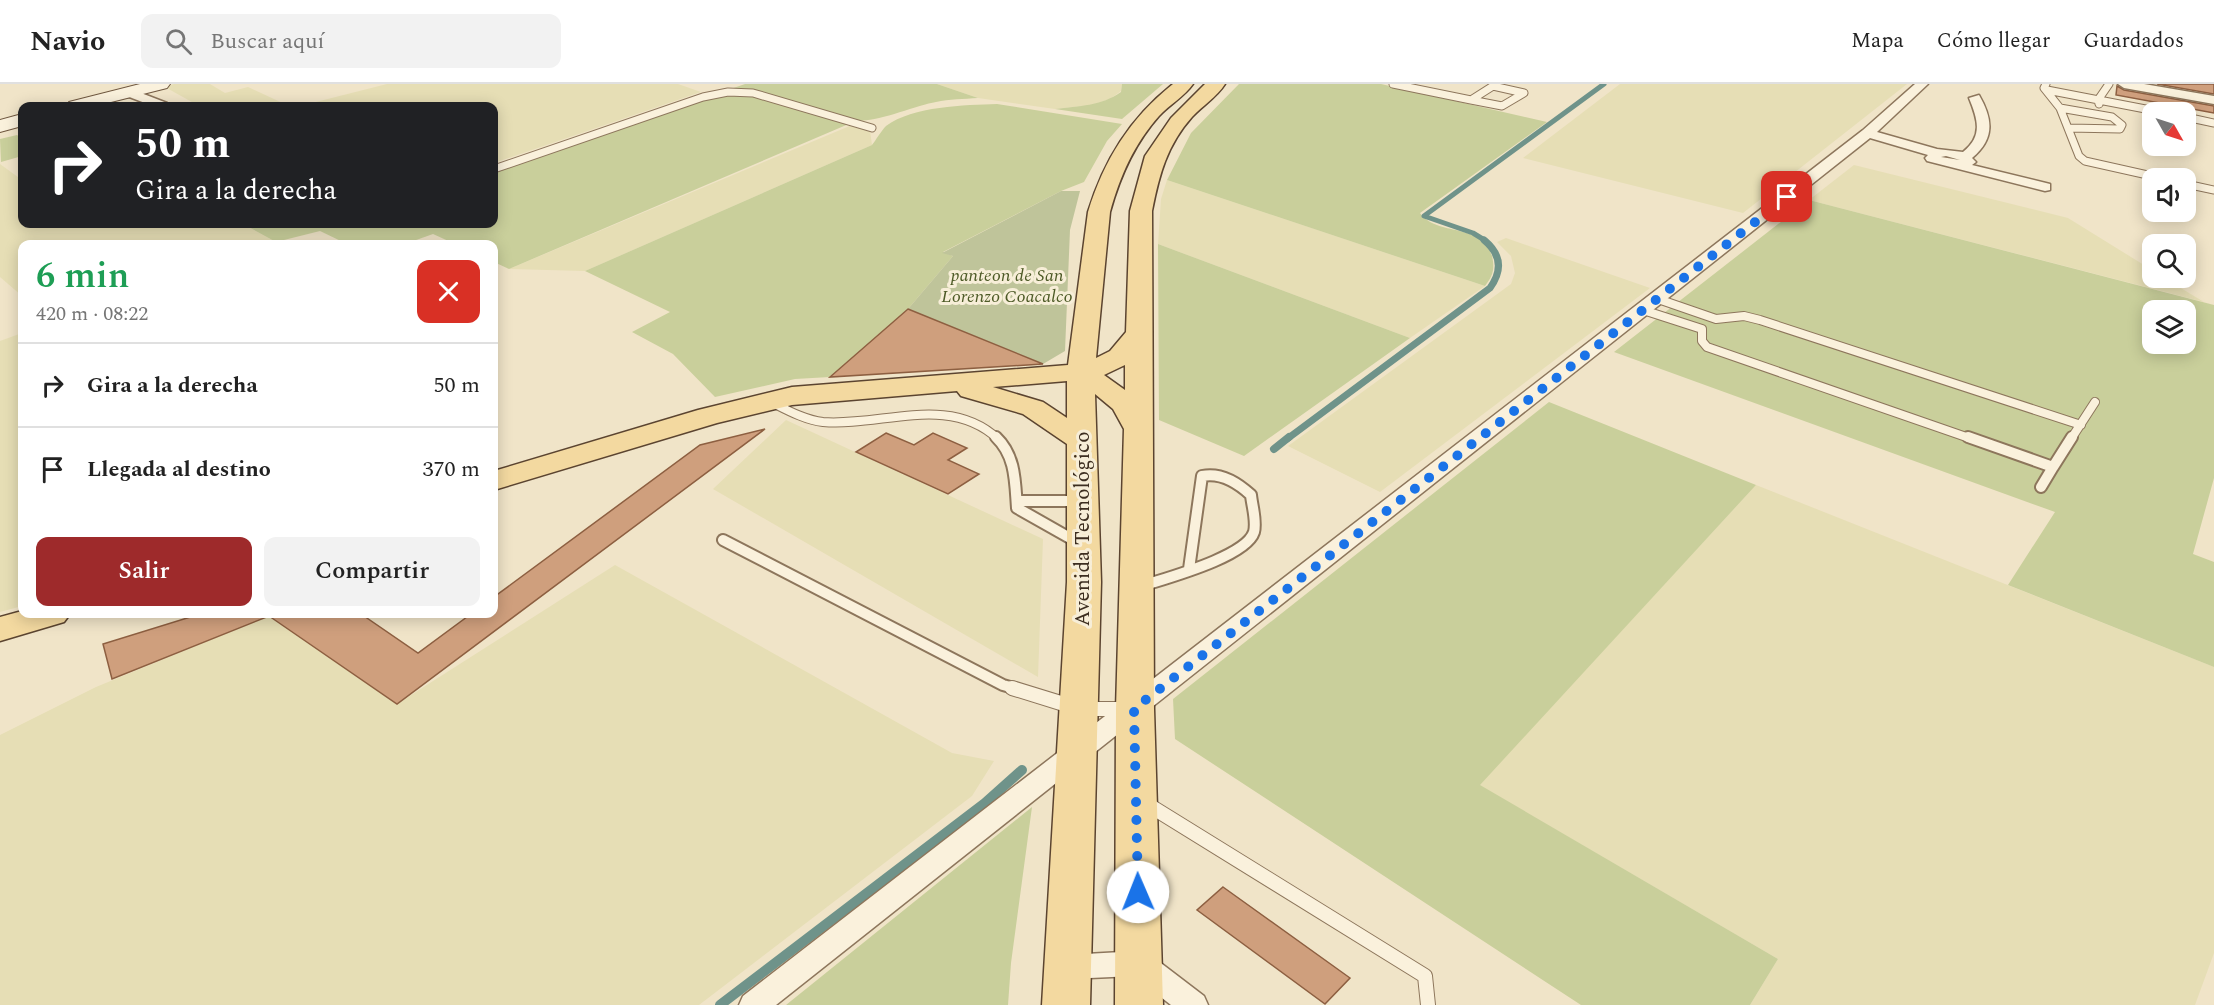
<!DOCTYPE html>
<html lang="es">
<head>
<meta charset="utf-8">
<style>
	:root { --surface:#fff; --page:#f2f2f2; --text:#222; --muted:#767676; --line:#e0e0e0; --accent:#9e2a2b }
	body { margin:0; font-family:Spectral,serif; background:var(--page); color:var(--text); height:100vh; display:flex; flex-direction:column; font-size:22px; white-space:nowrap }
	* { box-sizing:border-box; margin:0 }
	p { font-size:20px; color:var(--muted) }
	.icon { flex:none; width:33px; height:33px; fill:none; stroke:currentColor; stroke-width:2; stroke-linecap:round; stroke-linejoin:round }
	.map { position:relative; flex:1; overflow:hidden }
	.details { position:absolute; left:18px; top:156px; width:480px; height:378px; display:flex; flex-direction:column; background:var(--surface); border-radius:12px; box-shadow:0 3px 15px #0003 }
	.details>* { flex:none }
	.guide { position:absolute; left:18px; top:18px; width:480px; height:126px; border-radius:12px; box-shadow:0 3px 15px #0003; background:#202124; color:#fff; overflow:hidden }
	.needle { width:39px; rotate:129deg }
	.controls { position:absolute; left:2142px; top:18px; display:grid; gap:12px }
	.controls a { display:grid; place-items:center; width:54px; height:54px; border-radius:12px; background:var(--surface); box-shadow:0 3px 15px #0003; font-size:30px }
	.pin { position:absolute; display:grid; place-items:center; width:51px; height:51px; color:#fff; margin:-26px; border-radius:12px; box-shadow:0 3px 9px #0006 }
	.me { position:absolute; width:66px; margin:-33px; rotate:359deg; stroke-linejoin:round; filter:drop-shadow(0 0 4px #0008) }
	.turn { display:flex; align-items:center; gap:21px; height:126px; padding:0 18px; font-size:27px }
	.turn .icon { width:78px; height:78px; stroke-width:2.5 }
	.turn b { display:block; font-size:42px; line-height:51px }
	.round { display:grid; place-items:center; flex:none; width:63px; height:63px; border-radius:12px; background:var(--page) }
	.summary { display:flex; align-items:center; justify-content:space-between; height:102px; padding:0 18px }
	h1 { font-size:36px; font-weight:600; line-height:45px; color:#1e9e55 }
	.cta { display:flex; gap:12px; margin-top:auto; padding:12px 18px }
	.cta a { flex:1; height:69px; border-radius:12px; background:var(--accent); color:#fff; font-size:24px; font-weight:600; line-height:69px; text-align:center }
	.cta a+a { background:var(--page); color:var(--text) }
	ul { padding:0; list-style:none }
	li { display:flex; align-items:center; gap:18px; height:84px; padding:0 18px; border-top:2px solid var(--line) }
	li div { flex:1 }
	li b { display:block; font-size:22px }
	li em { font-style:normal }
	header { display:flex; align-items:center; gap:36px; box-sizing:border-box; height:84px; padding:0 30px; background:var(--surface); border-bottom:2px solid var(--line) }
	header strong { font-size:28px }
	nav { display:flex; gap:33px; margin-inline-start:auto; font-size:21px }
	.search { width:420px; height:54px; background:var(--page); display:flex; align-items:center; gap:15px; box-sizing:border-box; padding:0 21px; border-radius:12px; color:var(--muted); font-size:22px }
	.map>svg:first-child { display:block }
	.farmland { fill:#e6deb5 }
	.green { fill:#c9cf9b; fill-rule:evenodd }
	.cemetery { fill:#bfc49a }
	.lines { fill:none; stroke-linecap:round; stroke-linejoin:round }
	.stream-far3 { stroke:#6f938a; stroke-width:5 }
	.stream-far2 { stroke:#6f938a; stroke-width:7 }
	.stream-far1 { stroke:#6f938a; stroke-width:8 }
	.stream { stroke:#6f938a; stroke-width:10 }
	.building { fill:#cf9f7d; stroke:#8d5f41; stroke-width:1.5 }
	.lane-far3-casing { stroke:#8d765c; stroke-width:9 }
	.lane-far2-casing { stroke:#8d765c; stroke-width:10 }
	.lane-far1-casing { stroke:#8d765c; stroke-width:14 }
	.lane-casing { stroke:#8d765c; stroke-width:16 }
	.street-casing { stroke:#8d765c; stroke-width:3 }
	.secondary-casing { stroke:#6f573f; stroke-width:2 }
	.primary-casing { stroke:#5b4430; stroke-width:3 }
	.lane-far3 { stroke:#faf1dc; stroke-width:7 }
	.lane-far2 { stroke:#faf1dc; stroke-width:8 }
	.lane-far1 { stroke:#faf1dc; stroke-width:10 }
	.lane { stroke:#faf1dc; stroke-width:14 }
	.street { fill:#faf1dc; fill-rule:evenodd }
	.secondary { fill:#faf1dc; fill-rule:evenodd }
	.primary { fill:#f3d9a0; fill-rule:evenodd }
	.route { stroke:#1a73e8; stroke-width:10; stroke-dasharray:0 18 }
	.labels { text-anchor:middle; stroke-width:6; stroke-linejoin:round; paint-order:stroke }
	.far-park-label { font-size:18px; font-style:italic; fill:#4d5a26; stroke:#f7eed8 }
	.street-label { font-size:21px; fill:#3d2e20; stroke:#f7eed8 }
</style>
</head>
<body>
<header>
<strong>Navio</strong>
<div class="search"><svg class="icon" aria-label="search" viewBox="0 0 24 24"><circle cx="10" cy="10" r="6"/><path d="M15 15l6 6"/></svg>Buscar aquí</div>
<nav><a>Mapa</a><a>Cómo llegar</a><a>Guardados</a></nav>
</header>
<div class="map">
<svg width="2214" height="921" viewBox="0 0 2214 921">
	<rect width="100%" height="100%" fill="#f0e4c8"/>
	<path class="farmland" d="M174,0H210L225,9L248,3L289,22H199L165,3Z
		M387,0H678L701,8L494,79V22H300Z
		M937,0H1122L1121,7L1110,15L1091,21L1055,25L978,14Z
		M1620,0H1907L1743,129L1523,74Z
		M852,41L870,47L872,61L585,187L509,185Z
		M0,80L22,96V140H243L276,158L22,160V212L0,193Z
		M1854,81L2068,134L2152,186V194H2164L2204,218L1809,116Z
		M1167,96L1485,202L1410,254L1158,160L1161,115Z
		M1506,154L1650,204L1380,408L1288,362L1511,200L1515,189L1511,172L1497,158Z
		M22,249V522L0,528V257Z
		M786,336L1043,455L1038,593L713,405Z
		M1756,401L2214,583V869L2195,921H1750L1778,875L1479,701Z
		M615,481L952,669L994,677L972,712L699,921H0V651L96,603L269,532L397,620Z"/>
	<path class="green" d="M745,0H937L978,14C964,15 949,15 936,18C917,21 872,40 858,36L509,185L494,178V160H455L433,150L405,160H347L320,147L276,158L243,140H494V88Z
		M1122,0H1163L1122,35L1055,25C1079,22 1101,22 1121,8Z
		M1239,0H1381L1547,38L1420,129C1437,153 1482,138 1492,172C1495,185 1493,192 1485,202L1167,96L1191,49Z
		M997,20L1122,40L1107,57L1084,98L1061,107L943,168L953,172L908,225L830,293L795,295L715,313L673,270L632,248L670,228L585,187L872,61C876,56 881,47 886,42C913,22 965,21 997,20Z
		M17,51L22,55V72L1,78L0,55Z
		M1809,116L2214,221V394L2193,470L2214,478V583L2008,501L2055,428L1614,268ZM2152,226H2186V260H2152Z
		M1158,160L1410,254L1244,372L1159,336Z
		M1549,318L1756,401L1480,701L1778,875L1750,921H1581L1175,655L1173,615Z
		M1032,723L1011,879L1008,921H786Z"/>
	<path class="cemetery" d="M1061,107H1080L1070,146L1065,267L1043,280L908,225L953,172L942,169Z"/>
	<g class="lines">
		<path class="stream-far3" d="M1486,157L1473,149L1424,132L1604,0"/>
		<path class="stream-far2" d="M1287,355L1490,204C1503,186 1501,170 1484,156"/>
		<path class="stream-far1" d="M1274,365L1289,353"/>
		<path class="stream" d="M720,921L985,719L1022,686"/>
	</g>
	<path class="building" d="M2157,0H2214V10Z
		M2117,2L2124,6L2214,22V29L2116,11Z
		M908,225L1043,280L830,293Z
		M765,345L397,620L269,532L112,595L103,560L200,530H361L418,569L471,530H494V513L700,361Z
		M886,349L914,361L933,349L967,364L948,376L979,390L948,410L856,368Z
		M1223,803L1350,894L1325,920L1197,826Z"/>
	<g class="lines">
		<g class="lane-far3-casing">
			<path id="lane-far3" d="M1393,0L1471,16
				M2046,0L2044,4L2060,24L2079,72L2085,77L2161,94
				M1493,2L1524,9L1502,22L1471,16Z
				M2047,6L2161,28
				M2099,20L2098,16L2109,0
				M2060,24L2112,33L2122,41L2120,45L2069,44
				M2186,33L2214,39
				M494,85L703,13L728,8L753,9L872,44
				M2186,100L2214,106"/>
		</g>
		<g class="lane-far2-casing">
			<path id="lane-far2" d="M1658,215L1716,235L1744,232L1760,236L2081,341
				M1643,226L1702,245V257L1707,263L1972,355
				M771,318C787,326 805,336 823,338C881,343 949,309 998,355
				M2071,355L2095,318"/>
		</g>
		<g class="lane-far1-casing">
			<path id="lane-far1" d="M996,353C1016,372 1015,398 1017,424L1077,458
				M1968,353L2053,383L2041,403
				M2053,383L2072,353
				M1017,417H1080
				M723,456L1003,601L1017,605
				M1142,502C1166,494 1246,473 1254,448C1257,437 1252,422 1251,411C1237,398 1221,388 1202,392L1189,485"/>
		</g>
		<g class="lane-casing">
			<path id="lane" d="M1012,604L1080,625H1128
				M1147,720L1425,892L1428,921"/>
		</g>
		<g class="street-casing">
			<path id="street" d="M1915,0H1928L1877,48L1937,65L1963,68C1983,52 1978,36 1969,14L1979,11C1993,35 1995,55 1972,74L1976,78L1972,81L2050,100V106L2045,107L1927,77L1925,74L1928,71L1870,54L776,921H739L743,912L1863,46ZM1946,72L1960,76L1941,73Z
				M2118,0H2144L2214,12V20L2124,4Z
				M128,4L167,19L169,22H153L124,11L122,8Z
				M1139,867L1149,870L1204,912L1208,921H1171L1134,892L1068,895L1058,892L1053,883L1058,874L1068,871Z"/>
		</g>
		<g class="secondary-casing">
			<path id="secondary" d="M140,0H170L167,4L95,22H66L69,18Z
				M22,30V42L0,48V36Z"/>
		</g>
		<g class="primary-casing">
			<path id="primary" d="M1173,0H1193C1185,12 1169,21 1159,32C1134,60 1120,92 1110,128L1096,274L1110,267L1126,248L1130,127L1145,72L1171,34L1205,0H1225C1217,13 1202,22 1192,33C1167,61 1159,91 1152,127L1154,625L1163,921H1115L1116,625L1124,345L1113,325L1095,310L1101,498L1090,921H1042L1067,498V360L1023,330L961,312L957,307L792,321L717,339L494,406V387L698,326L792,303L1068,281L1088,128C1104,76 1130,34 1173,0ZM1125,281V306L1104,291ZM1067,297V334L1043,318L993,303Z
				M22,527V530H70L64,538L0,557V533Z"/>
		</g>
		<use href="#lane-far3" class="lane-far3"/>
		<use href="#lane-far2" class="lane-far2"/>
		<use href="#lane-far1" class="lane-far1"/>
		<use href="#lane" class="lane"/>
		<use href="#street" class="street"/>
		<use href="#secondary" class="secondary"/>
		<use href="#primary" class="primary"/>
	</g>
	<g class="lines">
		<path class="route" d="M1138,808L1134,625L1787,113"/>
	</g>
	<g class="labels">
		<g class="far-park-label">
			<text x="1007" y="197">panteon de San<tspan x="1007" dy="21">Lorenzo Coacalco</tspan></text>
		</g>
		<g class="street-label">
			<text transform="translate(1082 445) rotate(-90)" y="7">Avenida Tecnológico</text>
		</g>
	</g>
</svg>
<div class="controls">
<a><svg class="needle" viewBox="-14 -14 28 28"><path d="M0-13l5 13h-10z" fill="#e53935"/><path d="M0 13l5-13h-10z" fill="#767676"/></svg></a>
<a><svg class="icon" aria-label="sound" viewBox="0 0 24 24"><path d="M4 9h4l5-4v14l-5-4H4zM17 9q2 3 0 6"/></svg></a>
<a><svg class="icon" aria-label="search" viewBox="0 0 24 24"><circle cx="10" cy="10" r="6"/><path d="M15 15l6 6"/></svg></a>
<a><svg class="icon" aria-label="layers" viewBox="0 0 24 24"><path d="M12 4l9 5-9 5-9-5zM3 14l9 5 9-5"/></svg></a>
</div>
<div class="pin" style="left:1787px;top:113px;background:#d93025"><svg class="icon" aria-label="arrive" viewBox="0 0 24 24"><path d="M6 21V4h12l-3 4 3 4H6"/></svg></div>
<svg class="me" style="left:1138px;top:808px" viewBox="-20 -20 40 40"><circle r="19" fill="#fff"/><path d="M0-13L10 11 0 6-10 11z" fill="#1a73e8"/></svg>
<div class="guide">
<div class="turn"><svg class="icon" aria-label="right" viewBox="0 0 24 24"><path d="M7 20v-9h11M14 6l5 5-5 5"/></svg><div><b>50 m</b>Gira a la derecha</div></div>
</div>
<section class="details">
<div class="summary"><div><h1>6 min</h1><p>420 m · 08:22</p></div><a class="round" style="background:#d93025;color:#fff"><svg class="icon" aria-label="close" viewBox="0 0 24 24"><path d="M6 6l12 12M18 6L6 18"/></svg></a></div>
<ul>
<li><svg class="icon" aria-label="right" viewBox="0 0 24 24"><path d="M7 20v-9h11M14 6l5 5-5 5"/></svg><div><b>Gira a la derecha</b></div><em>50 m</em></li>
<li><svg class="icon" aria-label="arrive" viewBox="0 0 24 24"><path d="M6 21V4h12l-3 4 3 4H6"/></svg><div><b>Llegada al destino</b></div><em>370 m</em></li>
</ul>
<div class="cta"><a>Salir</a><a>Compartir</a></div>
</section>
</div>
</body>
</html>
